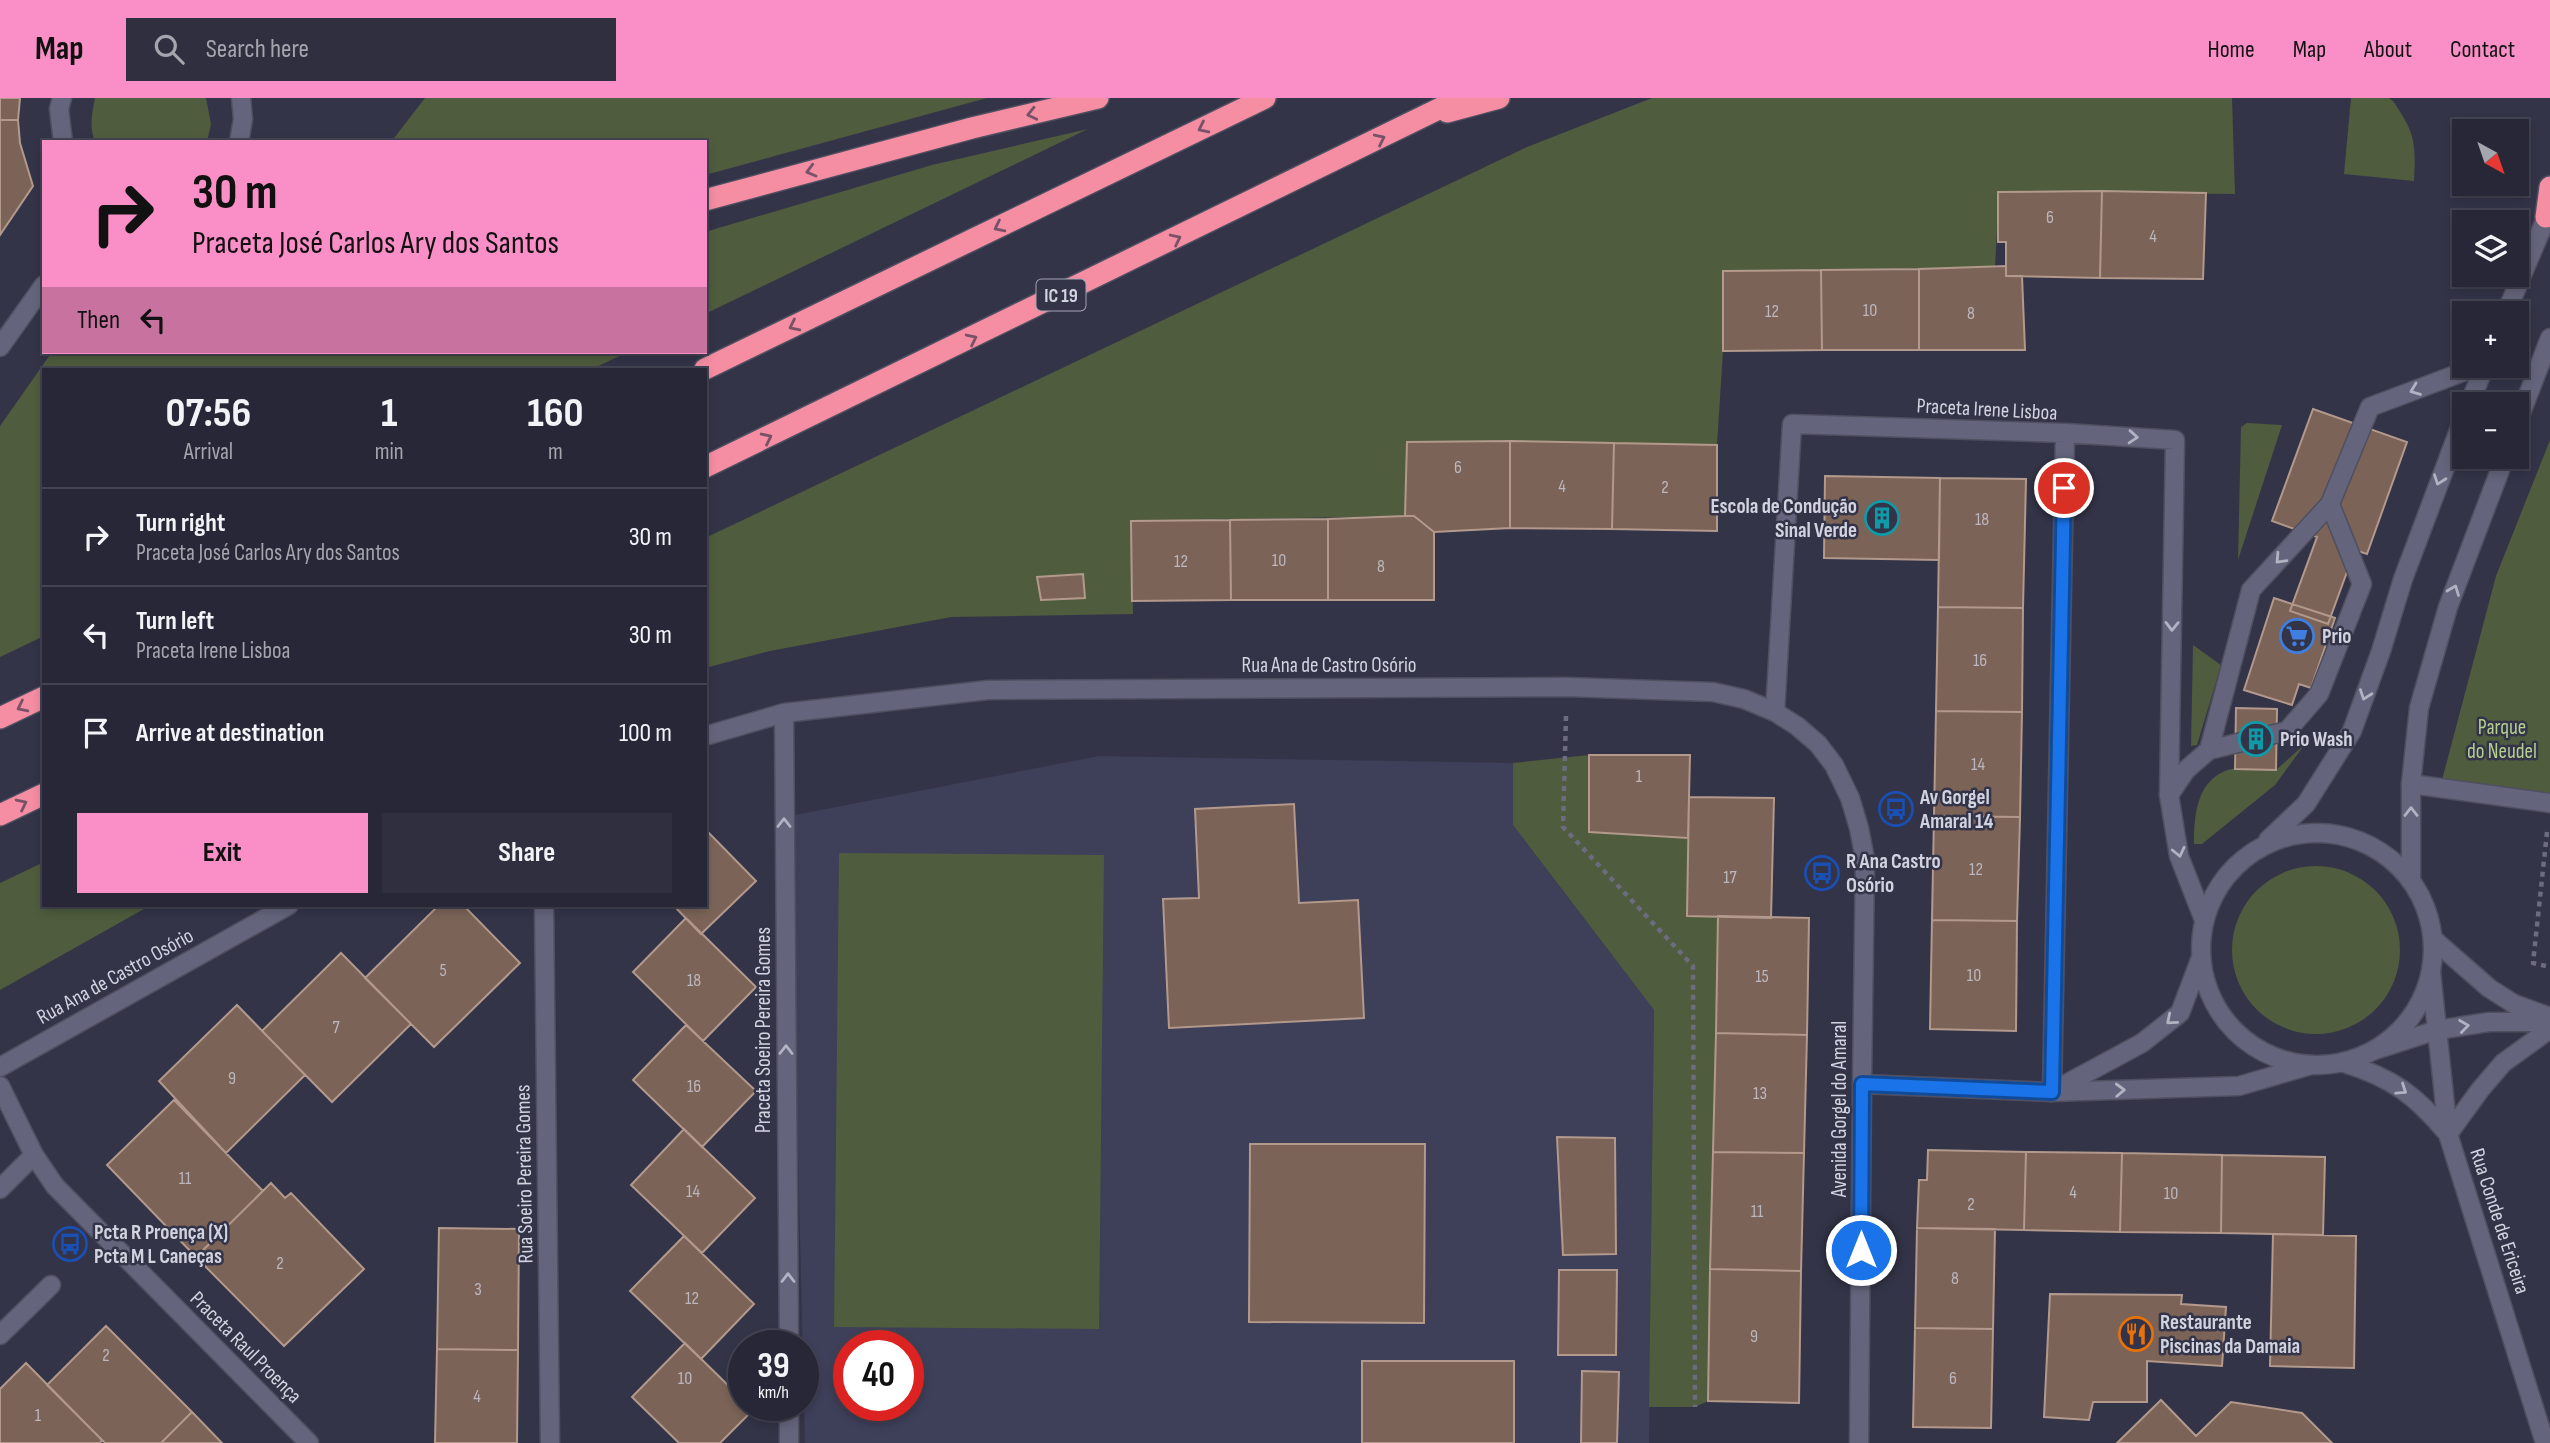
<!DOCTYPE html>
<html lang="en">
<head>
<meta charset="utf-8">
<style>
	:root { --surface:#272737; --page:#2f2f3f; --text:#f1f3f6; --muted:#a4a5ad; --line:#434452; --accent:#fa8fc7 }
	body { margin:0; font-family:"Sofia Sans Condensed",sans-serif; background:var(--page); color:var(--text); height:100vh; display:flex; flex-direction:column; font-size:26px; white-space:nowrap }
	* { box-sizing:border-box; margin:0 }
	p { font-size:23px; color:var(--muted) }
	.icon { flex:none; width:38px; height:38px; fill:none; stroke:currentColor; stroke-width:2; stroke-linecap:round; stroke-linejoin:round }
	.map { position:relative; flex:1; overflow:hidden }
	.details { position:absolute; left:42px; top:270px; width:665px; height:539px; display:flex; flex-direction:column; background:var(--surface); border-radius:0px; box-shadow:0 4px 10px #0003,0 0 0 2px var(--line) }
	.details>* { flex:none }
	.banner { position:absolute; left:42px; top:42px; width:665px; height:214px; border-radius:0px; box-shadow:0 4px 10px #0003,0 0 0 2px var(--line); background:#fa8fc7; color:#111; overflow:hidden }
	.needle { width:46px; rotate:140deg }
	.fabs { position:absolute; left:2452px; top:21px; display:grid; gap:14px }
	.fabs a { display:grid; place-items:center; width:77px; height:77px; border-radius:0px; background:var(--surface); box-shadow:0 4px 10px #0003,0 0 0 2px var(--line); font-size:35px }
	.speed { position:absolute; left:728px; top:1232px; display:flex; gap:14px; font-size:35px; font-weight:700; text-align:center }
	.speed>* { display:grid; place-content:center; width:91px; height:91px; border-radius:50%; background:var(--surface); box-shadow:0 4px 10px #0003,0 0 0 2px var(--line); line-height:1 }
	.speed small { font-size:18px; font-weight:400 }
	.speed .limit { border:10px solid #d22; background:#fff; color:#111 }
	.pin { position:absolute; display:grid; place-items:center; width:60px; height:60px; color:#fff; margin:-30px; border:4px solid #fff; border-radius:50%; box-shadow:0 2px 7px #0007 }
	.me { position:absolute; width:77px; margin:-38px; rotate:0deg; stroke-linejoin:round; filter:drop-shadow(0 0 5px #0008) }
	.turn { display:flex; align-items:center; gap:24px; height:147px; padding:0 35px; font-size:32px }
	.turn .icon { width:91px; height:91px; stroke-width:2.5 }
	.turn b { display:block; font-size:49px; line-height:60px }
	.then { display:flex; align-items:center; height:66px; padding:0 35px; background:#0003; gap:14px; font-size:26px }
	.eta { display:flex; justify-content:space-evenly; align-items:center; height:119px; text-align:center }
	.eta b { font-size:42px; font-weight:700; line-height:49px }
	.cta { display:flex; gap:14px; margin-top:auto; padding:14px 35px }
	.cta a { flex:1; height:80px; border-radius:0px; background:var(--accent); color:#111; font-size:28px; font-weight:700; line-height:80px; text-align:center }
	.cta a+a { background:var(--page); color:var(--text) }
	ul { padding:0; list-style:none }
	li { display:flex; align-items:center; gap:21px; height:98px; padding:0 35px; border-top:2px solid var(--line) }
	li div { flex:1 }
	li b { display:block; font-size:26px }
	li em { font-style:normal }
	header { display:flex; align-items:center; gap:42px; box-sizing:border-box; height:98px; padding:0 35px; background:var(--accent); color:#111 }
	header strong { font-size:33px }
	nav { display:flex; gap:38px; margin-inline-start:auto; font-size:24px }
	.search { width:490px; height:63px; background:var(--page); display:flex; align-items:center; gap:18px; box-sizing:border-box; padding:0 24px; border-radius:0px; color:var(--muted); font-size:26px }
	.map>svg:first-child { display:block }
	.built { fill:#3e3f59; fill-rule:evenodd }
	.green { fill:#4f5c3d }
	.building { fill:#7b6357; stroke:#b2998c; stroke-width:2 }
	.lines { fill:none; stroke-linecap:round; stroke-linejoin:round }
	.lane-casing { stroke:#4f4f60; stroke-width:21 }
	.street-casing { stroke:#4f4f60; stroke-width:21 }
	.secondary-casing { stroke:#4f4f60; stroke-width:21 }
	.highway-casing { stroke:#4f4f60; stroke-width:24 }
	.path { stroke:#6c6c7e; stroke-width:4.5; stroke-dasharray:5 5; stroke-linecap:butt }
	.lane { stroke:#64657c; stroke-width:18 }
	.street { stroke:#64657c; stroke-width:18 }
	.secondary { stroke:#64657c; stroke-width:18 }
	.highway { stroke:#f58da3; stroke-width:21 }
	.oneway { stroke:#785368 }
	.oneway2 { stroke:#b1b2c2 }
	.route-casing { stroke:#114b97; stroke-width:18 }
	.route { stroke:#1a73e8; stroke-width:12 }
	.labels { text-anchor:middle; stroke-width:5; stroke-linejoin:round; paint-order:stroke }
	.number-label { font-size:18px; fill:#bcb7be }
	.shield { fill:#343449; stroke:#a3a3b3; stroke-width:2 }
	.shield-label { font-size:19px; font-weight:bold; fill:#d2d3e0 }
	.street-label { font-size:21px; fill:#d2d3e0; stroke:#343449 }
	.poi-label { font-size:21px; font-weight:bold; fill:#d2d3e0; stroke:#343449; text-anchor:start }
	.park-label { font-size:21px; fill:#b5cf90; stroke:#343449 }
</style>
</head>
<body>
<header>
<strong>Map</strong>
<div class="search"><svg class="icon" aria-label="search" viewBox="0 0 24 24"><circle cx="10" cy="10" r="6"/><path d="M15 15l6 6"/></svg>Search here</div>
<nav><a>Home</a><a>Map</a><a>About</a><a>Contact</a></nav>
</header>
<div class="map">
<svg width="2550" height="1345" viewBox="0 0 2550 1345">
	<rect width="100%" height="100%" fill="#343449"/>
	<path class="built" d="M1099,658L1513,665V727L1654,912L1649,1345H805L790,718ZM849,1248H908V1307H849Z"/>
	<path class="green" d="M95,0H206L211,26L207,44H95C89,29 92,15 95,0Z
		M425,0H987L705,77V44H391Z
		M1652,0H2232L2235,96L1999,94L1995,169L1723,173V253L1717,347L1510,343L1405,418L1132,423L1133,516L951,519L770,553L705,570V440L1527,49Z
		M2351,0H2389L2393,3C2415,35 2416,44 2414,83L2344,76Z
		M1088,31L705,216V134L932,67Z
		M52,254H628L592,271H44V538L0,559V328Z
		M2247,325L2282,327L2238,462L2241,329Z
		M2550,342V696L2442,682L2496,478Z
		M2193,547L2221,567L2197,647L2191,648Z
		M2305,646L2275,687L2202,746H2194C2194,719 2196,685 2225,673C2239,667 2261,671 2276,672Z
		M1589,657L1590,734L1688,740L1687,818H1718L1708,1303L1695,1309H1649L1654,912L1513,727V665Z
		M839,755L1104,757L1099,1231L834,1229Z
		M44,764V807H151L0,892V785Z
		M2232 852a84 84 0 1 1 168 0a84 84 0 1 1-168 0Z"/>
	<path class="building" d="M0,0H20L18,22H0Z
		M0,22H18L20,45L33,88L0,137Z
		M2102,93L2206,95L2203,181L2100,180Z
		M2102,93L2100,180L2006,178V144H1998V94Z
		M2006,168V178H2022L2025,252H1919V171Z
		M1919,171V252H1822L1821,172Z
		M1821,172L1822,252L1723,253V173Z
		M2313,311L2407,344L2367,456L2355,452L2328,526L2290,513L2317,439L2272,423Z
		M1510,343L1614,345L1612,431L1510,430Z
		M1510,343V430L1434,434L1414,418H1405L1407,344Z
		M1614,345L1717,347V433L1612,431Z
		M1825,378L1940,380L1939,462L1824,460Z
		M1940,380L2026,381L2023,510L1938,509Z
		M1405,418H1414L1434,434V502H1328V421Z
		M1328,421V502H1231L1230,422Z
		M1230,422L1231,502L1132,503L1131,423Z
		M1083,476L1085,500L1041,502L1037,479Z
		M2274,500L2335,520L2311,590L2299,586L2292,607L2244,592Z
		M1938,509L2023,510L2022,614L1936,613Z
		M2236,610L2277,611L2276,672L2235,671Z
		M1936,613L2022,614L2020,719L1934,718Z
		M1589,657H1690L1688,740L1589,734Z
		M1689,699L1774,700L1771,820L1687,818Z
		M1294,706L1299,805L1358,802L1364,920L1169,930L1163,801L1199,800L1195,711Z
		M1934,718L2020,719L2017,823L1932,822Z
		M705,731L756,783L701,836L673,807H705Z
		M439,807H463L520,865L434,949L365,880Z
		M1718,818L1809,820L1807,937L1716,935Z
		M686,820L756,889L703,943L633,874Z
		M1932,822L2017,823L2016,933L1930,931Z
		M341,855L411,926L332,1004L262,933Z
		M237,907L305,977L226,1055L159,983Z
		M686,927L756,993L702,1049L633,982Z
		M1716,935L1807,937L1804,1055L1713,1054Z
		M174,1002L263,1093L196,1159L107,1067Z
		M684,1031L755,1100L702,1155L631,1087Z
		M1557,1039L1615,1040L1616,1156L1563,1157Z
		M1250,1046H1425L1424,1225L1249,1224Z
		M1928,1052L2026,1054L2024,1132L1917,1130L1919,1082H1927Z
		M1713,1054L1804,1055L1801,1173L1710,1171Z
		M2026,1054L2122,1055L2120,1134L2024,1132Z
		M2122,1055L2222,1057L2221,1135L2120,1134Z
		M2222,1057L2325,1059L2323,1137L2221,1135Z
		M271,1085L285,1100L291,1095L364,1171L284,1248L196,1159Z
		M439,1130L519,1131L518,1252L437,1251Z
		M1917,1130L1995,1131L1993,1231L1915,1230Z
		M2273,1136L2356,1138L2354,1270L2270,1268Z
		M684,1138L754,1206L701,1261L630,1193Z
		M1710,1171L1801,1173L1799,1305L1708,1303Z
		M1559,1172H1617L1616,1257H1558Z
		M2050,1196L2182,1197L2181,1206L2226,1209L2222,1268L2147,1263V1304H2093L2089,1322L2044,1319Z
		M106,1228L192,1314L161,1345H105L47,1287Z
		M1915,1230L1993,1231L1991,1330L1913,1329Z
		M685,1245L744,1303V1307H748L753,1312L720,1345H679L632,1299Z
		M437,1251L518,1252L517,1345H435Z
		M1362,1263H1514V1345H1362Z
		M26,1265L102,1342L100,1345H0V1291Z
		M1582,1273L1619,1274L1617,1345H1581Z
		M2161,1302L2196,1338L2231,1304L2302,1315L2332,1345H2117Z
		M192,1314L222,1345H161Z"/>
	<g class="lines">
		<g class="lane-casing">
			<path id="lane" d="M2209,652L2287,633L2319,596L2362,486L2330,406
				M2169,697L2186,672L2209,652L2251,492L2330,406L2370,309L2479,268"/>
		</g>
		<g class="street-casing">
			<path id="street" d="M2065,335L2175,342L2169,697L2179,758L2204,822
				M1775,614L1792,326L2065,335L2052,994
				M784,615L789,1248
				M705,638L784,615L988,592L1567,589L1713,594L1744,601L1775,614L1797,628L1818,646L1834,667L1850,700L1859,730L1865,761L1862,986
				M2411,686L2550,705
				M544,807L550,1345
				M2433,841L2489,890L2514,906L2550,919
				M2431,874L2448,1036L2545,1345
				M2375,952L2437,932L2489,924H2550
				M2344,965C2393,980 2416,998 2448,1036
				M0,969L289,807
				M0,988L34,1057L55,1088L309,1345
				M2448,1036L2480,992L2503,965L2550,931
				M0,1091L34,1057
				M0,1237L51,1187
				M789,1307V1345"/>
		</g>
		<g class="secondary-casing">
			<path id="secondary" d="M62,0L59,11L63,44
				M239,44L243,21L241,0
				M2506,215L2550,111
				M0,249L44,187
				M2469,306L2485,268
				M2516,328L2550,240
				M2201 851a116 116 0 1 1 232 0a116 116 0 1 1-232 0Z
				M2268,742L2306,706L2352,633L2381,553L2403,481L2464,319
				M2411,782V686L2419,610L2448,509L2505,359
				M2055,992L2142,945L2180,915L2200,862
				M1859,1345L1862,986L2052,994L2239,988L2311,967"/>
		</g>
		<g class="highway-casing">
			<path id="highway" d="M1447,14L1499,0
				M705,102L972,30L1098,0
				M2546,119L2550,89
				M705,271L1265,0
				M705,369L1461,0
				M0,620L44,599
				M0,717L44,696"/>
		</g>
		<path class="path" d="M1566,618L1563,729L1693,868L1695,1309
			M2547,734L2533,865L2550,869"/>
		<use href="#lane" class="lane"/>
		<use href="#street" class="street"/>
		<use href="#secondary" class="secondary"/>
		<use href="#highway" class="highway"/>
	</g>
	<defs><path id="oneway-chevron" d="M-2-3.5L2.5 0L-2 3.5" fill="none" stroke-width="1.6" stroke-linecap="round" stroke-linejoin="round" transform="scale(1.75)"/></defs>
	<g class="oneway">
		<use href="#oneway-chevron" transform="translate(1032 16) rotate(167)"/>
		<use href="#oneway-chevron" transform="translate(1203 30) rotate(154)"/>
		<use href="#oneway-chevron" transform="translate(1380 41) rotate(-26)"/>
		<use href="#oneway-chevron" transform="translate(811 73) rotate(165)"/>
		<use href="#oneway-chevron" transform="translate(999 129) rotate(154)"/>
		<use href="#oneway-chevron" transform="translate(1176 141) rotate(-26)"/>
		<use href="#oneway-chevron" transform="translate(794 228) rotate(154)"/>
		<use href="#oneway-chevron" transform="translate(972 241) rotate(-26)"/>
		<use href="#oneway-chevron" transform="translate(767 340) rotate(-26)"/>
		<use href="#oneway-chevron" transform="translate(22 609) rotate(154)"/>
		<use href="#oneway-chevron" transform="translate(22 706) rotate(-26)"/>
	</g>
	<g class="oneway2">
		<use href="#oneway-chevron" transform="translate(2415 292) rotate(159)"/>
		<use href="#oneway-chevron" transform="translate(2133 339) rotate(4)"/>
		<use href="#oneway-chevron" transform="translate(2439 382) rotate(110)"/>
		<use href="#oneway-chevron" transform="translate(2280 461) rotate(133)"/>
		<use href="#oneway-chevron" transform="translate(2454 492) rotate(-69)"/>
		<use href="#oneway-chevron" transform="translate(2172 528) rotate(91)"/>
		<use href="#oneway-chevron" transform="translate(2365 597) rotate(110)"/>
		<use href="#oneway-chevron" transform="translate(2411 714) rotate(-90)"/>
		<use href="#oneway-chevron" transform="translate(784 725) rotate(-90)"/>
		<use href="#oneway-chevron" transform="translate(2179 754) rotate(77)"/>
		<use href="#oneway-chevron" transform="translate(2171 922) rotate(140)"/>
		<use href="#oneway-chevron" transform="translate(2464 928) rotate(-8)"/>
		<use href="#oneway-chevron" transform="translate(786 952) rotate(-90)"/>
		<use href="#oneway-chevron" transform="translate(2120 992) rotate(-2)"/>
		<use href="#oneway-chevron" transform="translate(2402 992) rotate(34)"/>
		<use href="#oneway-chevron" transform="translate(788 1180) rotate(-90)"/>
	</g>
	<g class="lines">
		<g class="route-casing">
			<path id="route" d="M1861,1152L1862,986L2052,994L2064,390"/>
		</g>
		<use href="#route" class="route"/>
	</g>
	<defs>
		<g id="building-ring" transform="scale(1.75)"><circle r="9.5" fill="#343449" stroke="#0f9aa8" stroke-width="1.5"/><path d="M-4-6H4V6H1V3H-1V6H-4ZM-2.5-4.3h1.7v1.8h-1.7ZM.8-4.3h1.7v1.8H.8ZM-2.5-1h1.7V.8h-1.7ZM.8-1h1.7V.8H.8Z" fill="#0f9aa8"/></g>
		<g id="supermarket-ring" transform="scale(1.75)"><circle r="9.5" fill="#343449" stroke="#3f7fe0" stroke-width="1.5"/><path d="M-6-5.5h2.5l.6 2H6L4.5 2H-2.5L-4.4-4H-6ZM-1.5 3.2a1.3 1.3 0 1 0 .1 0ZM3 3.2a1.3 1.3 0 1 0 .1 0Z" fill="#3f7fe0"/></g>
		<g id="bus-ring" transform="scale(1.75)"><circle r="9.5" fill="#343449" stroke="#1a4fb4" stroke-width="1.5"/><path d="M-5-6H5V4H4V6H2V4H-2V6H-4V4H-5ZM-3.5-4V0h7V-4ZM-3.5 1.2v1.5H-2V1.2ZM2 1.2v1.5H3.5V1.2Z" fill="#1a4fb4"/></g>
		<g id="restaurant-ring" transform="scale(1.75)"><circle r="9.5" fill="#343449" stroke="#e8710a" stroke-width="1.5"/><path d="M-5-6h1v4h1v-4h1v4h1v-4h1v5L-1.5 .5V6h-2V.5L-5-1ZM5-6V6H3V1.5H1.5Q1.5-4 5-6Z" fill="#e8710a"/></g>
	</defs>
	<g fill-rule="evenodd">
		<use href="#building-ring" x="1882" y="420"/>
		<use href="#supermarket-ring" x="2297" y="538"/>
		<use href="#building-ring" x="2256" y="641"/>
		<use href="#bus-ring" x="1896" y="711"/>
		<use href="#bus-ring" x="1822" y="775"/>
		<use href="#bus-ring" x="70" y="1146"/>
		<use href="#restaurant-ring" x="2136" y="1236"/>
	</g>
	<g class="labels">
		<g class="number-label">
			<text x="2050" y="125">6</text>
			<text x="2153" y="144">4</text>
			<text x="1870" y="218">10</text>
			<text x="1772" y="219">12</text>
			<text x="1971" y="221">8</text>
			<text x="1458" y="375">6</text>
			<text x="1562" y="394">4</text>
			<text x="1665" y="395">2</text>
			<text x="1982" y="427">18</text>
			<text x="1279" y="468">10</text>
			<text x="1181" y="469">12</text>
			<text x="1381" y="474">8</text>
			<text x="1980" y="568">16</text>
			<text x="1978" y="672">14</text>
			<text x="1639" y="684">1</text>
			<text x="1976" y="777">12</text>
			<text x="1730" y="785">17</text>
			<text x="443" y="878">5</text>
			<text x="1974" y="883">10</text>
			<text x="1762" y="884">15</text>
			<text x="694" y="888">18</text>
			<text x="336" y="935">7</text>
			<text x="232" y="986">9</text>
			<text x="694" y="994">16</text>
			<text x="1760" y="1001">13</text>
			<text x="185" y="1086">11</text>
			<text x="693" y="1099">14</text>
			<text x="2073" y="1100">4</text>
			<text x="2171" y="1101">10</text>
			<text x="1971" y="1112">2</text>
			<text x="1757" y="1119">11</text>
			<text x="280" y="1171">2</text>
			<text x="1955" y="1186">8</text>
			<text x="478" y="1197">3</text>
			<text x="692" y="1206">12</text>
			<text x="1754" y="1244">9</text>
			<text x="106" y="1263">2</text>
			<text x="685" y="1286">10</text>
			<text x="1953" y="1286">6</text>
			<text x="477" y="1304">4</text>
			<text x="38" y="1323">1</text>
		</g>
		<rect class="shield" x="1036.5" y="181.5" width="49" height="31" rx="5"/>
		<g class="shield-label">
			<text x="1061" y="204">IC 19</text>
		</g>
		<g class="street-label">
			<text transform="translate(1987 311) rotate(3)" y="7">Praceta Irene Lisboa</text>
			<text x="1329" y="574">Rua Ana de Castro Osório</text>
			<text transform="translate(115 878) rotate(-29)" y="7">Rua Ana de Castro Osório</text>
			<text transform="translate(763 932) rotate(-90)" y="7">Praceta Soeiro Pereira Gomes</text>
			<text transform="translate(1839 1011) rotate(-90)" y="7">Avenida Gorgel do Amaral</text>
			<text transform="translate(524 1076) rotate(-91)" y="7">Rua Soeiro Pereira Gomes</text>
			<text transform="translate(2500 1123) rotate(72)" y="7">Rua Conde de Ericeira</text>
			<text transform="translate(246 1249) rotate(45)" y="7">Praceta Raul Proença</text>
		</g>
		<g class="poi-label">
			<text x="1857" y="415" text-anchor="end">Escola de Condução<tspan x="1857" dy="24">Sinal Verde</tspan></text>
			<text x="2322" y="545">Prio</text>
			<text x="2280" y="648">Prio Wash</text>
			<text x="1920" y="706">Av Gorgel<tspan x="1920" dy="24">Amaral 14</tspan></text>
			<text x="1846" y="770">R Ana Castro<tspan x="1846" dy="24">Osório</tspan></text>
			<text x="94" y="1141">Pcta R Proença (X)<tspan x="94" dy="24">Pcta M L Caneças</tspan></text>
			<text x="2160" y="1231">Restaurante<tspan x="2160" dy="24">Piscinas da Damaia</tspan></text>
		</g>
		<g class="park-label">
			<text x="2502" y="636">Parque<tspan x="2502" dy="24">do Neudel</tspan></text>
		</g>
	</g>
</svg>
<div class="fabs">
<a><svg class="needle" viewBox="-14 -14 28 28"><path d="M0-13l5 13h-10z" fill="#e53935"/><path d="M0 13l5-13h-10z" fill="#a4a5ad"/></svg></a>
<a><svg class="icon" aria-label="layers" viewBox="0 0 24 24"><path d="M12 4l9 5-9 5-9-5zM3 14l9 5 9-5"/></svg></a>
<a>+</a>
<a>−</a>
</div>
<div class="speed"><div>39<small>km/h</small></div><div class="limit">40</div></div>
<div class="pin" style="left:2064px;top:390px;background:#d93025"><svg class="icon" aria-label="arrive" viewBox="0 0 24 24"><path d="M6 21V4h12l-3 4 3 4H6"/></svg></div>
<svg class="me" style="left:1861px;top:1152px" viewBox="-20 -20 40 40"><circle r="17" fill="#1a73e8" stroke="#fff" stroke-width="3"/><path d="M0-11L8 9 0 5-8 9z" fill="#fff"/></svg>
<div class="banner">
<div class="turn"><svg class="icon" aria-label="right" viewBox="0 0 24 24"><path d="M7 20v-9h11M14 6l5 5-5 5"/></svg><div><b>30 m</b>Praceta José Carlos Ary dos Santos</div></div>
<div class="then">Then<svg class="icon" aria-label="left" viewBox="0 0 24 24"><path d="M17 20v-9H6M10 6l-5 5 5 5"/></svg></div>
</div>
<section class="details">
<div class="eta">
<div><b>07:56</b><p>Arrival</p></div>
<div><b>1</b><p>min</p></div>
<div><b>160</b><p>m</p></div>
</div>
<ul>
<li><svg class="icon" aria-label="right" viewBox="0 0 24 24"><path d="M7 20v-9h11M14 6l5 5-5 5"/></svg><div><b>Turn right</b><p>Praceta José Carlos Ary dos Santos</p></div><em>30 m</em></li>
<li><svg class="icon" aria-label="left" viewBox="0 0 24 24"><path d="M17 20v-9H6M10 6l-5 5 5 5"/></svg><div><b>Turn left</b><p>Praceta Irene Lisboa</p></div><em>30 m</em></li>
<li><svg class="icon" aria-label="arrive" viewBox="0 0 24 24"><path d="M6 21V4h12l-3 4 3 4H6"/></svg><div><b>Arrive at destination</b></div><em>100 m</em></li>
</ul>
<div class="cta"><a>Exit</a><a>Share</a></div>
</section>
</div>
</body>
</html>
